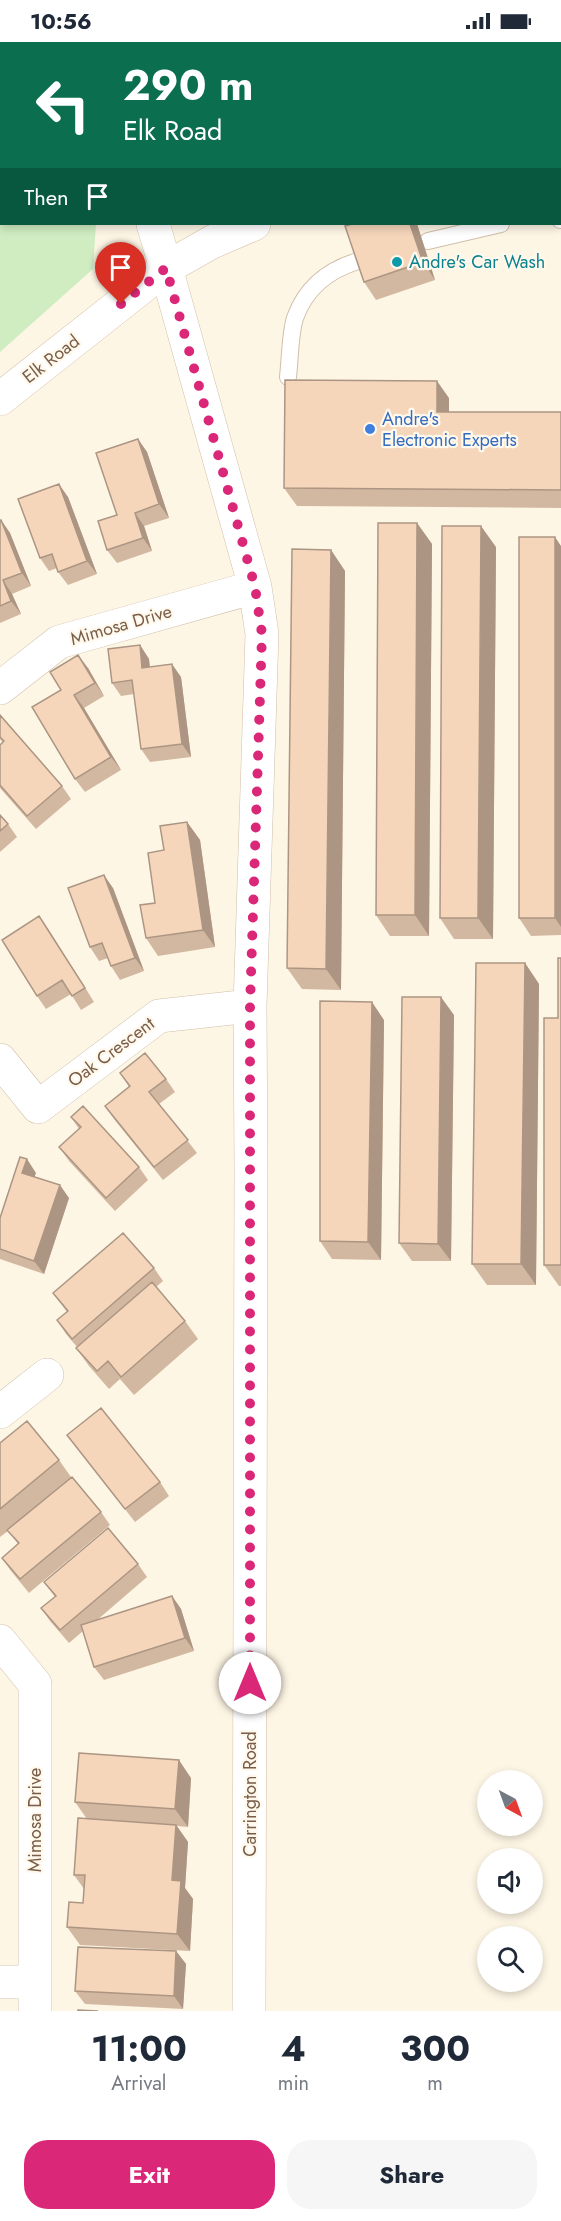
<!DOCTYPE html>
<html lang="en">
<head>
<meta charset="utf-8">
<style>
	:root { --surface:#fff; --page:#f6f6f7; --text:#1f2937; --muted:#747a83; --accent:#db2777 }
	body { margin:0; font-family:Jost,sans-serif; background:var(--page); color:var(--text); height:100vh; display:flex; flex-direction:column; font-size:22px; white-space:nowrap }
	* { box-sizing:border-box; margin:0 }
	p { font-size:20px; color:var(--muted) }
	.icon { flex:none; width:33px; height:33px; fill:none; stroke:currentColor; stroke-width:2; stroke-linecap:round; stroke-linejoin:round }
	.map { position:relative; height:1969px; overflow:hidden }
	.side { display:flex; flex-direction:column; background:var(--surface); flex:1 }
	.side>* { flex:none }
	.top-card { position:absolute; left:0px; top:0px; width:561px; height:183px; box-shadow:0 3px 9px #0003; background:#0b6e4f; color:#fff; overflow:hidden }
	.needle { width:39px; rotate:139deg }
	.buttons { position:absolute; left:477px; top:1728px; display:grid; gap:12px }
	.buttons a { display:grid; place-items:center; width:66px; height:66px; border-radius:50%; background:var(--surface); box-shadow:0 3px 9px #0003; font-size:30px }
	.pin { position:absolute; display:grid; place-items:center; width:51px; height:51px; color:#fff; margin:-62px -26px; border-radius:50% 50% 50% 0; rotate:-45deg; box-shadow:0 0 6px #0007 }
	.pin .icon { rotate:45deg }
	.me { position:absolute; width:66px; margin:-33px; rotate:0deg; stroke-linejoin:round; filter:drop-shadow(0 0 4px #0008) }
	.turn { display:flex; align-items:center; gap:21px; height:126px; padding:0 24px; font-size:27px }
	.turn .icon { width:78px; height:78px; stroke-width:2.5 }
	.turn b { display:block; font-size:42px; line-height:51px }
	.then { display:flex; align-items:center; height:57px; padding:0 24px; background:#0003; gap:12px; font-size:22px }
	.eta { display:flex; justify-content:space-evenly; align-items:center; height:102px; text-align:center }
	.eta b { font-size:36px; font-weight:700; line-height:42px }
	.button { display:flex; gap:12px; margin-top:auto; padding:12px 24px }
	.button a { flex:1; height:69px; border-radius:24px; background:var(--accent); color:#fff; font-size:24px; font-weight:700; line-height:69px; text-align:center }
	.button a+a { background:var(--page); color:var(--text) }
	.status { display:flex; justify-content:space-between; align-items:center; height:42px; padding:0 30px; background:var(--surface); direction:ltr }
	.status svg { height:16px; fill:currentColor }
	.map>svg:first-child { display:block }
	.green { fill:#d0edc2 }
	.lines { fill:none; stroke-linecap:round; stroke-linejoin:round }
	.lane-casing { stroke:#d0beaa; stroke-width:18 }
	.street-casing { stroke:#d0beaa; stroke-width:34 }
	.secondary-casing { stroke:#d6c1aa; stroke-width:34 }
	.lane { stroke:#fff; stroke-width:16 }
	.street { stroke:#fff; stroke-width:33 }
	.secondary { stroke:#fff; stroke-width:33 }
	.wall { fill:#d3b8a1 }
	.shaded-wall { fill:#ac9683 }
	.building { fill:#f5d6bb; stroke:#ac9683; stroke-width:1.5 }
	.route { stroke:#db2777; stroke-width:10; stroke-dasharray:0 18 }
	.culture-dot { fill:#0f9aa8; stroke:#fff9ed; stroke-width:2 }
	.shop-dot { fill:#3f7fe0; stroke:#fff9ed; stroke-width:2 }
	.labels { text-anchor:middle; stroke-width:4.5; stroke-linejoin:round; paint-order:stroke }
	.culture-label { font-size:18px; fill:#0d838f; stroke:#fff9ed; text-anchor:start }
	.street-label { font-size:18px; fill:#795d48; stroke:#fff9ed }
	.shop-label { font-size:18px; fill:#366cbe; stroke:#fff9ed; text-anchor:start }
</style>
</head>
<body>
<div class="status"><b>10:56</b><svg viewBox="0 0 49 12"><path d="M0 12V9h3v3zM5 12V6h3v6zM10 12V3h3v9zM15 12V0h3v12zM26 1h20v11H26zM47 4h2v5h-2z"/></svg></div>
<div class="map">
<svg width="561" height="1969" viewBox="0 0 561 1969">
	<rect width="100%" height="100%" fill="#fef6e5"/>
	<path class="green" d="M0,0L51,1L2,2V182H96L93,227L0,310Z"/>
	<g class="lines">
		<g class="lane-casing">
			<path id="lane" d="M539,0L540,2
				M526,2L527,0
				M560,40L561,41
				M560,178H561
				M428,199L501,182
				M288,335C290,318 290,292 295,276C306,245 328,228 358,219"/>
		</g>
		<g class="street-casing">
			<path id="street" d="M166,226L255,545L262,592L250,964L251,1127L249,1969
				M0,646L59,600L255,545
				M0,1018L38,1065L159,974L250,964
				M0,1370L47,1333
				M0,1599L35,1642V1969
				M0,1940H35"/>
		</g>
		<g class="secondary-casing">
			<path id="secondary" d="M104,0V2
				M560,91H561
				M153,182L166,226
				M0,357L166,226L212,200L254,182"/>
		</g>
		<use href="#lane" class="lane"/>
		<use href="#street" class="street"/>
		<use href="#secondary" class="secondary"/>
	</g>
	<path class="wall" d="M352,182H417L435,238L376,258L364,240Z
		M449,356V370H561V466L297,464L284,446Z
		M138,397L147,410L169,476L144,484L152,509L117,521L107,508Z
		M68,455L97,532L68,543L58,530L57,526L49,529L40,516Z
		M0,478H1L10,491L31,544L12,552L21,572L0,581Z
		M417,481L432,502L429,894H390L376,873Z
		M561,504V893L531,894L519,876Z
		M496,505L493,897H454L440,876Z
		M331,508L345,529L341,948L302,947L287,926Z
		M140,603L149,617L150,625L181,635L191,715L150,720L141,707L134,652L121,654L112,641Z
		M88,626L104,654L84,666L121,728L85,750L75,737L61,648Z
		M0,673L62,744L71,757L36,787L0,746V703L3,701L0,697Z
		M0,773L8,782L17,795L0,810Z
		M187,780L200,798L215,905L158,914L146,896L155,861L164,808Z
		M113,846L144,929L120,938L111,924L108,916L99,919L90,905Z
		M48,887L94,960L81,968L71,952L46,967L37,954Z
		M561,916V1244H559L544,1223Z
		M525,921L539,942L536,1243H487L472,1222Z
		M454,973L451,1219H412L399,1201Z
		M384,978L381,1218L332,1217L320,1199Z
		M120,1031L166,1037L175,1050L159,1062L197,1111L163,1138L114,1077L105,1064L129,1045Z
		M71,1075L139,1125L148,1138L115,1169L69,1119L59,1105L79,1087Z
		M36,1131L34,1135L69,1156L44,1232L0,1217V1207Z
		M154,1226L163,1239L156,1245L185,1279L198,1297L134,1353L120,1337L109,1347L89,1324L76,1306L77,1305L66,1292L57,1278L67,1270L53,1251Z
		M67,1393L160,1440L169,1454L135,1480Z
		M0,1401L59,1418L71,1435L101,1470L110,1483L29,1551L11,1529L2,1516L18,1502L8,1489L0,1495Z
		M138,1522L147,1535L96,1579L172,1554L181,1567L194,1609L104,1638L94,1625L83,1589L69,1601L50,1579L41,1566L55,1555L44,1540Z
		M191,1736L188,1785L177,1784L188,1800L185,1846L193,1857L190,1909L80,1903L67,1885L83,1861L84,1847L74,1833L87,1777L75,1760Z
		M176,1909L186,1922L183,1967L85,1962L75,1949Z"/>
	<path class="shaded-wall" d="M255,0H265L266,2H256Z
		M410,182H417L435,238L423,220Z
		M437,339L449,356V387L437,370Z
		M138,397L147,410L169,476L159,462Z
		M59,442L68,455L97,532L87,519Z
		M135,471L144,484L152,509L143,496Z
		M1,478L10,491L31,544L22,531Z
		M417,481L432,502L429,894L415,873Z
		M481,484L496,505L493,897L478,876Z
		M555,495L561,504V885L555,876Z
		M331,508L345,529L341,948L326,927Z
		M3,538L12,552L21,572L11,559Z
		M140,603L149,617L151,639L142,626Z
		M78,613L88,626L104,654L95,641Z
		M172,622L181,635L191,715L182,702Z
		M74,653L84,666L121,728L111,715Z
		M187,780L200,798L215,905L203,888Z
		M104,833L113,846L144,929L135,916Z
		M39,874L48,887L94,960L85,946Z
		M525,921L539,942L536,1243L521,1222Z
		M441,955L454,973L451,1219L438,1202Z
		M372,960L384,978L381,1218L368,1200Z
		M27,1117L36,1131L31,1144L22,1131Z
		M60,1143L69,1156L44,1232L34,1219Z
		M172,1554L181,1567L194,1609L185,1596Z
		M179,1718L191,1736L188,1785L175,1767Z
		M176,1783L188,1800L185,1846L193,1857L190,1909L177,1892L172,1838Z
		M176,1909L186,1922L183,1967L174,1954Z"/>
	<path class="building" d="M139,0H255L251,2H140Z
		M352,182H410L423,220L364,240L345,184Z
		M285,338L437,339V370H561V448L284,446Z
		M138,397L159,462L135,471L143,496L107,508L98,479L117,473L96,411Z
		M59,442L87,519L58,530L52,512L40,516L18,457Z
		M0,478H1L22,531L3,538L11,559L0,564Z
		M378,481H417L415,873H376Z
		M442,484H481L478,876H440Z
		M519,495H555V876H519Z
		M292,507L331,508L326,927L287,926Z
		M140,603L142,626L172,622L182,702L141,707L132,638L112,641L108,607Z
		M78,613L95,641L74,653L111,715L75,737L32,665L61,648L50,630Z
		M0,673L62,744L27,774L0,743V703L4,699L0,695Z
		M0,773L8,782L0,789Z
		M187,780L203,888L146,896L140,863L155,861L148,811L164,808L160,784Z
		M104,833L135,916L111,924L102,901L90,905L68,846Z
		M39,874L85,946L72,954L62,938L37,954L2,898Z
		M558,916H561V1223H544V976H558Z
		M476,921H525L521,1222H472Z
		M402,955H441L438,1202L399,1201Z
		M320,959L372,960L368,1200L320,1199Z
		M145,1011L166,1037L149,1050L188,1098L154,1125L105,1064L130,1044L120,1031Z
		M83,1064L139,1125L106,1156L59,1105L81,1085L71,1075Z
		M20,1115L27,1117L22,1131L60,1143L34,1219L0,1207V1176Z
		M123,1191L154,1226L72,1297L57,1278L68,1269L53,1251Z
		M152,1240L185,1279L121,1335L108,1319L97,1329L76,1306Z
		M101,1366L160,1440L125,1467L67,1393Z
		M27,1379L59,1418L0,1467V1401Z
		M72,1435L101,1470L20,1537L2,1516L19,1501L7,1488Z
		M108,1486L138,1522L60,1588L41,1566L56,1554L44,1540Z
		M172,1554L185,1596L94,1625L81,1583Z
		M79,1711L179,1718L175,1767L75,1760Z
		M78,1776L176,1783L172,1838L181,1839L177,1892L67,1885L69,1860L83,1861L85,1833H74Z
		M78,1905L176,1909L174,1954L75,1949Z
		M78,1968L98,1969H78Z"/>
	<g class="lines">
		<path class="route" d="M121,262L166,226L255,545L262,592L250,964V1641"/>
	</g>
	<circle class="culture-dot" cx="397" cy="220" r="6"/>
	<circle class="shop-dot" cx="370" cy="387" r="6"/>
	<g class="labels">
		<g class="culture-label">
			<text x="409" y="226">Andre's Car Wash</text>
		</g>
		<g class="street-label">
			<text transform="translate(51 317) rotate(-38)" y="6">Elk Road</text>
			<text transform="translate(121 583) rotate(-16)" y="6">Mimosa Drive</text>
			<text transform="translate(111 1010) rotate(-37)" y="6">Oak Crescent</text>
			<text transform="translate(250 1752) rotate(-90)" y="6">Carrington Road</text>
			<text transform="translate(35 1778) rotate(-90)" y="6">Mimosa Drive</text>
		</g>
		<g class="shop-label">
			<text x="382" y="383">Andre's<tspan x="382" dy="21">Electronic Experts</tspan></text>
		</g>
	</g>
</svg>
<div class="buttons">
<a><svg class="needle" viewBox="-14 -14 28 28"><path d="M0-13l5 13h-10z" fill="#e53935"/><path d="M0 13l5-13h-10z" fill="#747a83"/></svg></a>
<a><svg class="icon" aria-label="sound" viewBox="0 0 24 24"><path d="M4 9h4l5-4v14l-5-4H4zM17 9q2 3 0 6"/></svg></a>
<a><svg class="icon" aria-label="search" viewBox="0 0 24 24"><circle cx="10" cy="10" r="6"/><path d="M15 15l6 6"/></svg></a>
</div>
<div class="pin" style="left:121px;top:262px;background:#d93025"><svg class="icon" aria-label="arrive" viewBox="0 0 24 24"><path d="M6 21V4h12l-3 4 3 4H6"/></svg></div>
<svg class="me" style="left:250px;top:1641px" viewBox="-20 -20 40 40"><circle r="19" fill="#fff"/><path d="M0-13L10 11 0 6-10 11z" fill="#db2777"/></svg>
<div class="top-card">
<div class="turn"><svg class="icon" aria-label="left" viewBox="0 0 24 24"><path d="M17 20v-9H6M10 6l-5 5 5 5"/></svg><div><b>290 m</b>Elk Road</div></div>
<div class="then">Then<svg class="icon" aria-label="arrive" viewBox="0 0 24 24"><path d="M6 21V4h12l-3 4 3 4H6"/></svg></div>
</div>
</div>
<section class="side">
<div class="eta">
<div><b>11:00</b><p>Arrival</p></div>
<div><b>4</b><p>min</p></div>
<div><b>300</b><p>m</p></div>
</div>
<div class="button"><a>Exit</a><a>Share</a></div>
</section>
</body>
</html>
